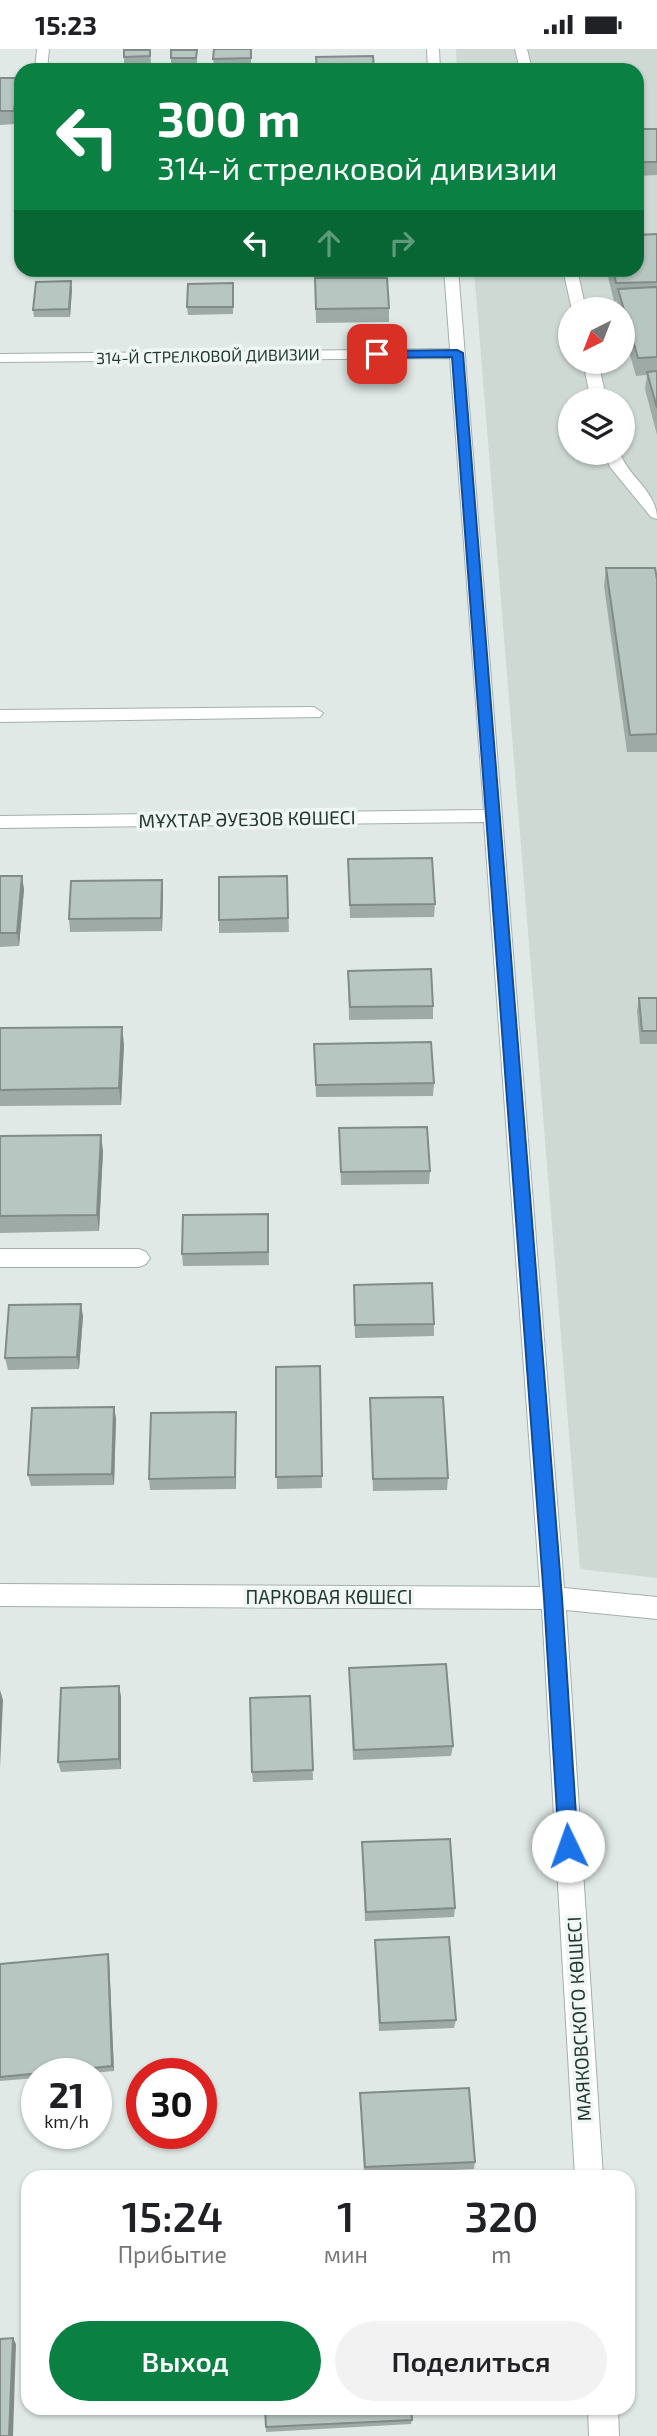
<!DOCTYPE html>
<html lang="ru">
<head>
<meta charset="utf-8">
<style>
	:root { --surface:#fff; --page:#f2f2f2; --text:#202124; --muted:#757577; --accent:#0b8043 }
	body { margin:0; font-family:"Exo 2",sans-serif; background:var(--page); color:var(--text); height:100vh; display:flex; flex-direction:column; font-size:26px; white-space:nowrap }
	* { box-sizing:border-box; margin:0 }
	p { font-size:23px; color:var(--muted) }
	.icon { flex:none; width:38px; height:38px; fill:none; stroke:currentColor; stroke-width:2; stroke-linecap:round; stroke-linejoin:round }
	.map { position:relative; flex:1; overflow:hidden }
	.drawer { position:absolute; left:21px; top:2121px; width:614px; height:245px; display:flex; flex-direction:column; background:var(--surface); border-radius:21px; box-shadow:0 2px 5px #0004 }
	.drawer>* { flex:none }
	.hud { position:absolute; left:14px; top:14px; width:630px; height:214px; border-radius:21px; box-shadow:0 2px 5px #0004; background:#0b8043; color:#fff; overflow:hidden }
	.needle { width:46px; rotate:222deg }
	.buttons { position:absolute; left:558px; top:248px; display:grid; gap:14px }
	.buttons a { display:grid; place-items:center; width:77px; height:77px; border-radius:50%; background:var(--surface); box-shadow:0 2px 5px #0004; font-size:35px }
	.speed { position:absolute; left:21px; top:2009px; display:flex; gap:14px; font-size:35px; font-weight:700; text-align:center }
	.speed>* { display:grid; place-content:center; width:91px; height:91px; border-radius:50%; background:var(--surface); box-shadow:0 2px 5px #0004; line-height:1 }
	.speed small { font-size:18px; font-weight:400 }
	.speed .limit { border:10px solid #d22; background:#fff; color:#111 }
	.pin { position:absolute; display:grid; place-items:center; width:60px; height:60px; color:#fff; margin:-30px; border-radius:14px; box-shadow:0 4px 10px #0006 }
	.me { position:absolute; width:77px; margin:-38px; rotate:357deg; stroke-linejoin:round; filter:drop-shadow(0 0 5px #0008) }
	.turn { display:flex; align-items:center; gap:24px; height:147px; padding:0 28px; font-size:32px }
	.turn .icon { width:91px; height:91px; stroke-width:2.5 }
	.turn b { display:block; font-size:49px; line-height:60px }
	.lanes { display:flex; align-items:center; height:66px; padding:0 28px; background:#0003; justify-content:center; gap:35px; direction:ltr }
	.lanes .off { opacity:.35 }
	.eta { display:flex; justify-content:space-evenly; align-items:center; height:119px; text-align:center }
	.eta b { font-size:42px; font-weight:600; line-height:49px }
	.primary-button { display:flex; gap:14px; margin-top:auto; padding:14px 28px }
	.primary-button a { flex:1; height:80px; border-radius:42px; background:var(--accent); color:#fff; font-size:28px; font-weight:600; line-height:80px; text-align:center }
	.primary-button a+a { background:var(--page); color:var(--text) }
	.status { display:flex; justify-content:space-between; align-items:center; height:49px; padding:0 35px; background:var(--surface); direction:ltr }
	.status svg { height:19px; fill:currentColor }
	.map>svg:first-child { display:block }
	.built { fill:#ced9d4; fill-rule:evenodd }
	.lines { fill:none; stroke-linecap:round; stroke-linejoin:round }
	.lane-casing { stroke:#a3b0ac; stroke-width:2 }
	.street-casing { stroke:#a3b0ac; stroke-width:2 }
	.lane { fill:#fff; fill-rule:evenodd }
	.street { fill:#fff; fill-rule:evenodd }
	.wall { fill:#9eaaa6 }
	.shaded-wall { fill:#818b87 }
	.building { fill:#b8c6c1; stroke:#818b87; stroke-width:2 }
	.route { fill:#1a73e8; stroke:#114b97; stroke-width:2 }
	.labels { text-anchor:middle; stroke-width:7; stroke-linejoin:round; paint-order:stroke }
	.far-street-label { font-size:16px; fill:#223832; stroke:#f0f6f3 }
	.street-label { font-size:19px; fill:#223832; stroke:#f0f6f3 }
</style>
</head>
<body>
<div class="status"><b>15:23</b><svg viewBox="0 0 49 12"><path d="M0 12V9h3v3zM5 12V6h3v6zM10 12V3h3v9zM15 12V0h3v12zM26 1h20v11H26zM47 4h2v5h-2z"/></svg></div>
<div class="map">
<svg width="657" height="2387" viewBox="0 0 657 2387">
	<rect width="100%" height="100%" fill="#e0e9e5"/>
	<path class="built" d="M456,0H657V1529L580,1520L474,221L637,220V21H457ZM570,261H623V313H570ZM570,352H623V404H570Z"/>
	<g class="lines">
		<g class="lane-casing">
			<path id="lane" d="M37,0H49L47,21H35Z
				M515,0H527L532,21H520Z
				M563,220H577L586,261H572Z
				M583,313H598L607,352H591Z
				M604,404H620C629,429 657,442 657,470L651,468L610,418Z
				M314,658L323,664L320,668L0,673V661Z
				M0,1200H139L146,1203L150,1209L146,1215L139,1218H0Z"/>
		</g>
		<g class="street-casing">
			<path id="street" d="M427,0H439L440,21H428Z
				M444,220H458L564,1539L657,1548V1570L566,1561L603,2128H575L542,1560L0,1557V1535L540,1538L484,773L0,779V767L484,761L450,309L0,313V305L450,300Z
				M588,2359H618L619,2387H589Z"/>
		</g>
		<use href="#lane" class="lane"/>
		<use href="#street" class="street"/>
	</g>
	<path class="wall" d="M251,0V17H214L213,10Z
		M150,1L151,15H124V8Z
		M171,1H197V16H171Z
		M0,29L20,42L15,75L0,76Z
		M637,80H657V126L637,127Z
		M657,185V386L645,340L647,326L636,327L623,281V261H617V252H614L606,220H637Z
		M315,229L389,259V273L316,274Z
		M233,234V265L188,266L187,258Z
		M72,240L70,268H34L33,261Z
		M606,519L657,530V703H627L604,537Z
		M348,810L435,855L434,868L350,869Z
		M0,827L24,840L19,897L0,898Z
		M287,827L289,883L219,884V871Z
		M162,831L163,844L162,882L70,883L69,870Z
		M348,922L433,957V970L349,971Z
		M639,949H657V995H640L637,962Z
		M0,979L124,995L121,1056L0,1057Z
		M314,995L434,1034L433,1047L316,1048Z
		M339,1079L430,1122L429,1135L341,1136Z
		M0,1087L103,1102L99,1182L0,1184Z
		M268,1165L269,1216L183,1217L182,1205Z
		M354,1248L434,1275V1287L355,1289Z
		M83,1267L79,1320L8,1321L5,1309Z
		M320,1317L322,1439L277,1440L276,1318Z
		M370,1349L448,1429L447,1441L373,1442Z
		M116,1369L114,1436L31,1437L28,1426Z
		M236,1375V1440L150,1441L149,1430Z
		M349,1619L453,1697L451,1707L353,1711Z
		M121,1647V1720L61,1723L58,1713Z
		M310,1647L313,1731L253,1733L252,1723Z
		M362,1793L455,1859L454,1868L365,1872Z
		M375,1891L456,1971L454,1979L379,1982Z
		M109,1910L114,2022L80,2025H37V2029L0,2032V1915Z
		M360,2044L475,2113L474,2120L364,2125Z
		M412,2371L411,2375L266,2383V2378Z"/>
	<path class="shaded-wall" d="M18,29L20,42L15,75L14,62Z
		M71,232L72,240L70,268L69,260Z
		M22,827L24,840L19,897L17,884Z
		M162,831L163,844L162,882L161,869Z
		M122,978L124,995L121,1056L119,1039Z
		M101,1086L103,1102L99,1182L97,1166Z
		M81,1255L83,1267L79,1320L77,1308Z
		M114,1358L116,1369L114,1436L112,1425Z
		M236,1363V1440L235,1428Z
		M119,1637L121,1647V1720L119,1710Z
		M0,1641L3,1651L0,1718Z
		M108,1905L109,1910L114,2022L112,2017Z
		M13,2289L16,2295L13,2387H9Z"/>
	<path class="building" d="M214,0H251V9L213,10Z
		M124,1H150V7L124,8Z
		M171,1H197L196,9H171Z
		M373,7L374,21H317L316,8Z
		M0,29H18L14,62H0Z
		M637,80H657V113H637Z
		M657,185V233L616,234L613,220H637V186Z
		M315,229H387L389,259L316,260Z
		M71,232L69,260L33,261L36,233Z
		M233,234V258H187L188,235Z
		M657,238V308L638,309L618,240Z
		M657,322V359L647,323Z
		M606,519H655L657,530V685L630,686Z
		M432,809L435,855L350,856L348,810Z
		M0,827H22L17,884H0Z
		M287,827L288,869L219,871V828Z
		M162,831L161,869L69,870L71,832Z
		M431,920L433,957L350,958L348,922Z
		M639,949H657V982H642Z
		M122,978L119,1039L0,1041V979Z
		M431,993L434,1034L316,1036L314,995Z
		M427,1078L430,1122L341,1123L339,1079Z
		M101,1086L97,1166L0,1167V1087Z
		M268,1165V1203L182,1205L183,1166Z
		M432,1234L434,1275L355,1276L354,1236Z
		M81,1255L77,1308L5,1309L9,1256Z
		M320,1317L322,1427L276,1428V1318Z
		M443,1348L448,1429L373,1430L370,1349Z
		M114,1358L112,1425L28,1426L32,1359Z
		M236,1363L235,1428L149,1430L151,1364Z
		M446,1615L453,1697L354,1701L349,1619Z
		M119,1637V1710L58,1713L61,1639Z
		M310,1647L313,1721L252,1723L250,1649Z
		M450,1790L455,1859L366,1863L362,1793Z
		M449,1888L456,1971L380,1974L375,1891Z
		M108,1905L112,2017L0,2028V1915Z
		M469,2039L475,2113L365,2118L360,2044Z
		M13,2289L9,2387H0V2290Z
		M265,2359H411L412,2371L266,2378Z"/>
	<path class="route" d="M457,301L463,304L562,1549L578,1797L575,1803L568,1806L562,1803L559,1797L544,1549L452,308L377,309L371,305L377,302Z"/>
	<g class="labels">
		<g class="far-street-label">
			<text transform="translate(208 307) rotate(-1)" y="6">314-Й СТРЕЛКОВОЙ ДИВИЗИИ</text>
		</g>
		<g class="street-label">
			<text transform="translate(247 770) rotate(-1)" y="7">МҰХТАР ӘУЕЗОВ КӨШЕСІ</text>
			<text x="329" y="1555">ПАРКОВАЯ КӨШЕСІ</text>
			<text transform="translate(579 1970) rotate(-93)" y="7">МАЯКОВСКОГО КӨШЕСІ</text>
		</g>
	</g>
</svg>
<div class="buttons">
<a><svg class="needle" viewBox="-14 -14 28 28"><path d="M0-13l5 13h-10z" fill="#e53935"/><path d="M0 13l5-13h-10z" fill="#757577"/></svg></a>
<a><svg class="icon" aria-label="layers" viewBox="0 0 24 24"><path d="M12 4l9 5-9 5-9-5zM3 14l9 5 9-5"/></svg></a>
</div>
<div class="speed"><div>21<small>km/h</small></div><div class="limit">30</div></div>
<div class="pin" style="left:377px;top:305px;background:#d93025"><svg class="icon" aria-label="arrive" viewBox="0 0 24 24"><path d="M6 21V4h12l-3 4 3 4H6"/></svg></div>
<svg class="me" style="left:568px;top:1797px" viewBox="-20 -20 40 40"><circle r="19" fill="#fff"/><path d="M0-13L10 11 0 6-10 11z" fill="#1a73e8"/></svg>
<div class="hud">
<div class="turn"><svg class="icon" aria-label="left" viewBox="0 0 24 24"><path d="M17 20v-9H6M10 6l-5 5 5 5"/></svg><div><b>300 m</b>314-й стрелковой дивизии</div></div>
<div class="lanes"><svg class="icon" aria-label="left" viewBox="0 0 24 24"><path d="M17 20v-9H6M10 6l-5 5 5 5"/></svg><svg class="icon off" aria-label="ahead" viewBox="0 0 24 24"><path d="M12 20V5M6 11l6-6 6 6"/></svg><svg class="icon off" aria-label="right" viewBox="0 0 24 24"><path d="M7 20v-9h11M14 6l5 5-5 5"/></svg></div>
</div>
<section class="drawer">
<div class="eta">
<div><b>15:24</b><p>Прибытие</p></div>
<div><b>1</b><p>мин</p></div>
<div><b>320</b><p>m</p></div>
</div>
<div class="primary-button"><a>Выход</a><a>Поделиться</a></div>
</section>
</div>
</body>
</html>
